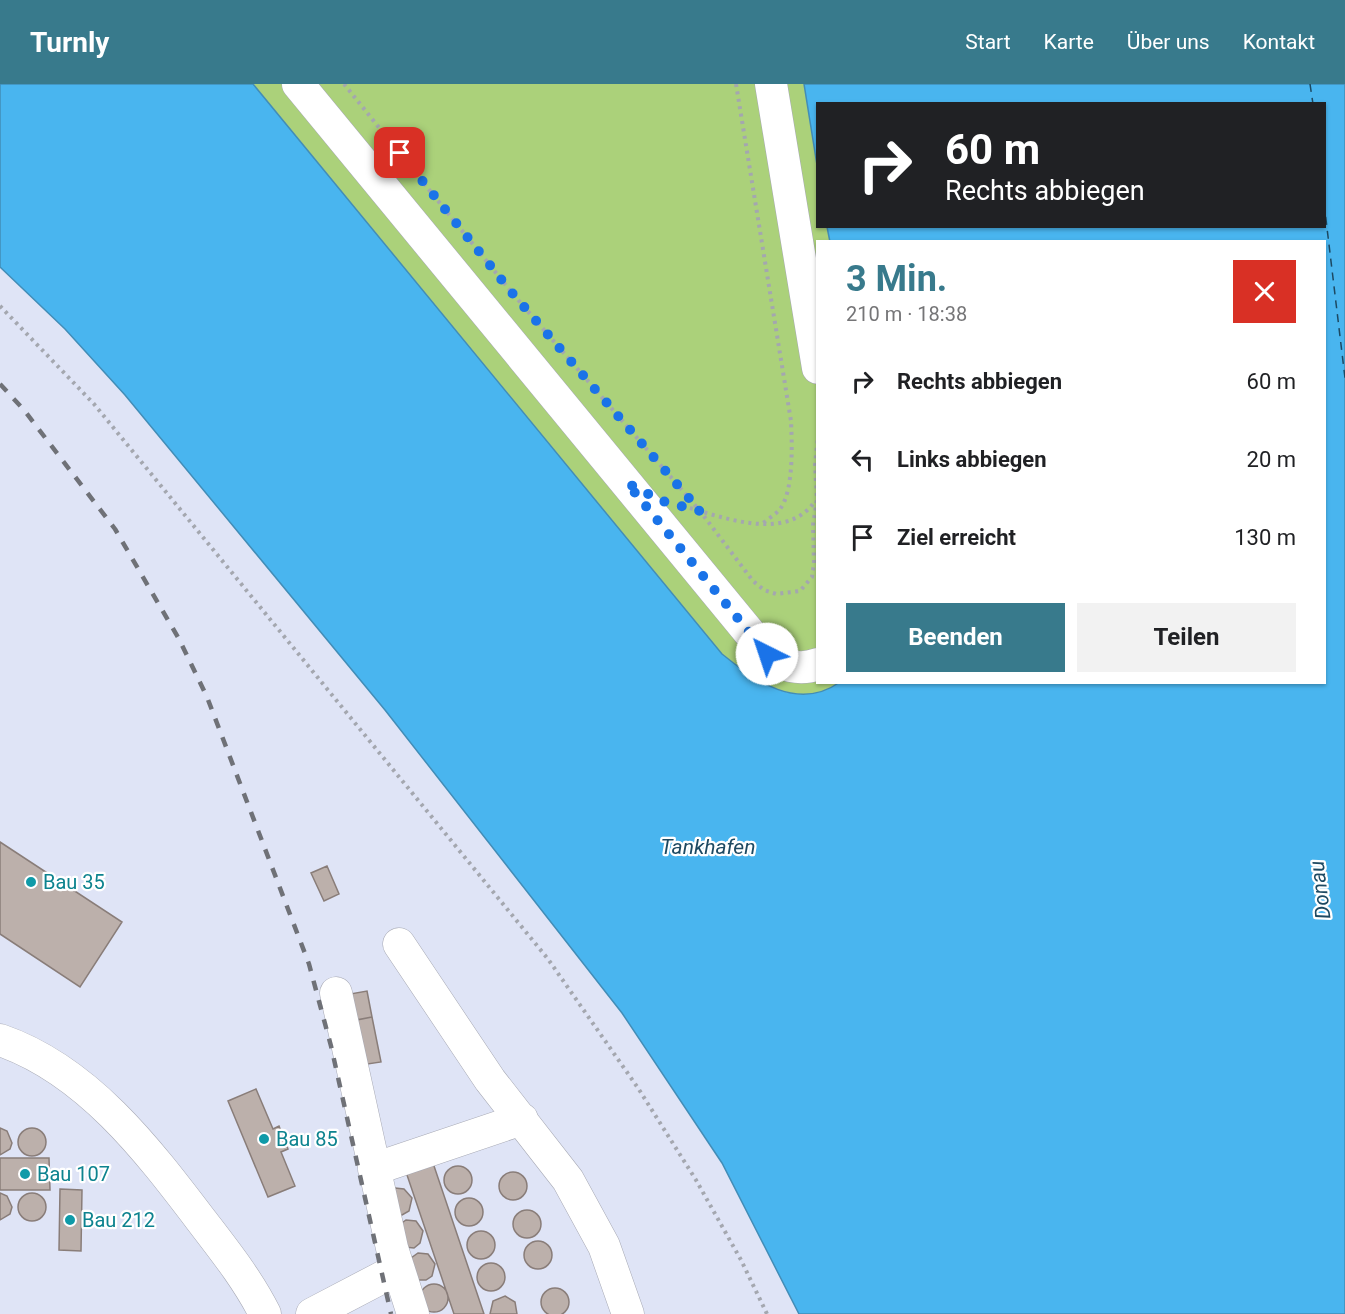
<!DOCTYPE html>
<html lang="de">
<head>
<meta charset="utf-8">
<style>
	:root { --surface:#fff; --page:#f2f2f2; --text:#202124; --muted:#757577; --accent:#387a8c }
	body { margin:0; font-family:Roboto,sans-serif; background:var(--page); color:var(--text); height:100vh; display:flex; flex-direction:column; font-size:22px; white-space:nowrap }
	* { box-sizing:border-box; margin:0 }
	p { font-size:20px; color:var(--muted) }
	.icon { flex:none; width:33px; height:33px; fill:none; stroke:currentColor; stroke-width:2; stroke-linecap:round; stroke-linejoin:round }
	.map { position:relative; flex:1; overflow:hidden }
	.details { position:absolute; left:816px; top:156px; width:510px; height:444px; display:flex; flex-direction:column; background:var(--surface); border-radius:0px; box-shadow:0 2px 4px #0004 }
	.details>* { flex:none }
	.hud { position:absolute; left:816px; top:18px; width:510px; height:126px; border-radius:0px; box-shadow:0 2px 4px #0004; background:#202124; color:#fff; overflow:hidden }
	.pin { position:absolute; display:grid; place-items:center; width:51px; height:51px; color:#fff; margin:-26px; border-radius:12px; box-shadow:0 3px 9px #0006 }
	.me { position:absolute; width:66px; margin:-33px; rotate:319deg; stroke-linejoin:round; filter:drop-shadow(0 0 4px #0008) }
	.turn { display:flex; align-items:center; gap:21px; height:126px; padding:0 30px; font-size:27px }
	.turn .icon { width:78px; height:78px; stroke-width:2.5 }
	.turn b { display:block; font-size:42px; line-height:51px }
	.round { display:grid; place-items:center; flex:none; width:63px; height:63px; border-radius:0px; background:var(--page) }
	.overview { display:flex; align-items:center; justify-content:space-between; height:102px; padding:0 30px }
	h1 { font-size:36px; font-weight:700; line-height:45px; color:var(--accent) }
	.action { display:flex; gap:12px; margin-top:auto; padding:12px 30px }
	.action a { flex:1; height:69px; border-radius:0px; background:var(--accent); color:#fff; font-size:24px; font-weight:700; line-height:69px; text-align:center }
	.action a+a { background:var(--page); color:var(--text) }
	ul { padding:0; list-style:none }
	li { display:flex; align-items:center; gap:18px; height:78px; padding:0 30px }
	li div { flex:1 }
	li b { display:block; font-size:22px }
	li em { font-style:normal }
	header { display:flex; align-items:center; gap:36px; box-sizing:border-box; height:84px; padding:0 30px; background:var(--accent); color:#fff }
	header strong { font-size:28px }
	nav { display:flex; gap:33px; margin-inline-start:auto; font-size:21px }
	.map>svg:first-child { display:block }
	.built { fill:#dfe4f6 }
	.green { fill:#abd17a }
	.water { fill:#49b5ef; stroke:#428db7; stroke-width:1.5 }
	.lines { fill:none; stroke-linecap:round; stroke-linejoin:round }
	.ferry { stroke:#1d4962; stroke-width:1.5; stroke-dasharray:8 6; stroke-linecap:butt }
	.building { fill:#bcb0ab; stroke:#897d79; stroke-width:1.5 }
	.minor-casing { stroke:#a7a9b4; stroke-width:33 }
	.path { stroke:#a4a7af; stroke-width:4; stroke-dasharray:3 4.5; stroke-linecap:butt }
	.minor { stroke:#fff; stroke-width:32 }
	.rail { stroke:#6f7177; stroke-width:4.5; stroke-dasharray:10 10; stroke-linecap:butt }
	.route { stroke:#1a73e8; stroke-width:10; stroke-dasharray:0 18 }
	.culture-dot { fill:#0f9aa8; stroke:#fff; stroke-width:2 }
	.labels { text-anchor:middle; stroke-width:4.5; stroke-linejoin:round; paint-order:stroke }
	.culture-label { font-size:20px; fill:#0d838f; stroke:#fff; text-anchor:start }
	.water-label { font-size:21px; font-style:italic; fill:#1d4962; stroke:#fff }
</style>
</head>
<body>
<header>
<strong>Turnly</strong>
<nav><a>Start</a><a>Karte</a><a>Über uns</a><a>Kontakt</a></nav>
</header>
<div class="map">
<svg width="1345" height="1230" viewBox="0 0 1345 1230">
	<rect width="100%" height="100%" fill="#edf1fc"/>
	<path class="built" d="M0,183L65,245L125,311L385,626L622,929L722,1079L799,1230H0Z"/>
	<path class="green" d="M253,0H804L817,81L818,142L827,143L830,157L818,158V598L840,599C798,628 755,597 722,570Z"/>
	<path class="water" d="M0,0H253L722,570C755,597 798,628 840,598H1324V158H830L827,143L1324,142V20H818L817,81L804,0H1345V1230H799L722,1079L622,929L385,626L125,311L65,245L0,183Z"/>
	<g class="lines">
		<path class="ferry" d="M1310,0L1313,20
			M1324,119L1345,294"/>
	</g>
	<path class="building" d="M0,758L122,838L80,903L0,850Z
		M327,782L339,810L324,817L311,789Z
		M367,907L372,933L356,936L350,910Z
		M372,933L381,978L361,981L352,937Z
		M256,1005L273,1045L279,1042L288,1065L281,1068L295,1102L268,1113L228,1017Z
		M0,1044L7,1047L12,1059L10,1065L0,1071Z
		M18 1058a14 14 0 1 1 28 0a14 14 0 1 1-28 0Z
		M0,1074H49L50,1106H0Z
		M433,1079L484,1230H454L406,1088Z
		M444 1096a14 14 0 1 1 28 0a14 14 0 1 1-28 0Z
		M499 1102a14 14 0 1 1 28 0a14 14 0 1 1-28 0Z
		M395,1104L404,1105L412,1114L409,1127L402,1131H393Z
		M60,1105L82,1106L81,1167L59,1166Z
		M0,1109L7,1112L12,1123L10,1130L0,1136Z
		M18 1123a14 14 0 1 1 28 0a14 14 0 1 1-28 0Z
		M455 1128a14 14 0 1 1 28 0a14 14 0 1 1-28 0Z
		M513 1140a14 14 0 1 1 28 0a14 14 0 1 1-28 0Z
		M406,1136L416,1137L423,1147L420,1159L414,1164L405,1163L399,1141Z
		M467 1161a14 14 0 1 1 28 0a14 14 0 1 1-28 0Z
		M524 1171a14 14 0 1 1 28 0a14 14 0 1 1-28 0Z
		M418,1169L428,1170L435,1180L432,1192L426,1196H417L411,1174Z
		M477 1193a14 14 0 1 1 28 0a14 14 0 1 1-28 0Z
		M420 1214a14 14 0 1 1 28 0a14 14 0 1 1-28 0Z
		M541 1218a14 14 0 1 1 28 0a14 14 0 1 1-28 0Z
		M505,1212L515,1218L517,1230H490L493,1217Z"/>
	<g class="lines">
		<g class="minor-casing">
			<path id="minor" d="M298,0L767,570C781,582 800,587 818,580
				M771,0L818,284
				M399,860L490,996L568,1096L604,1162L628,1230
				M336,909L392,1164L413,1230
				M0,956C87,986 147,1065 201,1136C224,1166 248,1196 265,1230
				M374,1085L522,1035
				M312,1230L398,1185"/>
		</g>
		<path class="path" d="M344,0L513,210L700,427L753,497L764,506L776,510L800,507L812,493L814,479L813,441L817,415L815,381L818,352
			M736,0L791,337C792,358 794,407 780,425C776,430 768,435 762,440
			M0,222L94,320L548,875L638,1004L696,1096L741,1176L767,1230
			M683,422C722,433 787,459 815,417"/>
		<use href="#minor" class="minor"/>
		<path class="rail" d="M0,300L24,326L115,445L179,555L207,613L309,880L331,962L391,1230"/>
	</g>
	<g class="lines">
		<path class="route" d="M400,69L513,210L700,427L662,417L627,399L767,570"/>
	</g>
	<g class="culture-dot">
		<circle cx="31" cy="798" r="6"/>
		<circle cx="264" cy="1055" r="6"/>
		<circle cx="25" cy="1090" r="6"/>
		<circle cx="70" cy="1136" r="6"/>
	</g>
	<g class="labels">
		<g class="culture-label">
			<text x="43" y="805">Bau 35</text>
			<text x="276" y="1062">Bau 85</text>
			<text x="37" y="1097">Bau 107</text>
			<text x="82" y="1143">Bau 212</text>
		</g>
		<g class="water-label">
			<text x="708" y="770">Tankhafen</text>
			<text transform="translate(1320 806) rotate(-97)" y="7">Donau</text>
		</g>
	</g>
</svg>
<div class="pin" style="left:400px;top:69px;background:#d93025"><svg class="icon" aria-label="arrive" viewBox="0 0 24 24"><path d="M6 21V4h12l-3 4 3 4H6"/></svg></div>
<svg class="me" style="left:767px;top:570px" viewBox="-20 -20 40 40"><circle r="19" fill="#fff"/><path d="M0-13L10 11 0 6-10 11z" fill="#1a73e8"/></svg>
<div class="hud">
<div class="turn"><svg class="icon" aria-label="right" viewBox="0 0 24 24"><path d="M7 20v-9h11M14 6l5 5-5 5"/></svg><div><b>60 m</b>Rechts abbiegen</div></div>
</div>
<section class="details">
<div class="overview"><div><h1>3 Min.</h1><p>210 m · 18:38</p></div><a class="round" style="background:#d93025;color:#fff"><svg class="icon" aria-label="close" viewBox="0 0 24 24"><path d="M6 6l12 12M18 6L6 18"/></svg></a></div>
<ul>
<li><svg class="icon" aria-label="right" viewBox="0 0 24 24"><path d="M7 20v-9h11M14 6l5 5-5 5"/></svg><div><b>Rechts abbiegen</b></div><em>60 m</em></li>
<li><svg class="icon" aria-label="left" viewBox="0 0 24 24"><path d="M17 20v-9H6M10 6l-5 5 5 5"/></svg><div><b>Links abbiegen</b></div><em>20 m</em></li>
<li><svg class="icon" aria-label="arrive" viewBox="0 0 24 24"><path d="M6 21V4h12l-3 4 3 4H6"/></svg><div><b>Ziel erreicht</b></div><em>130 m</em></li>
</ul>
<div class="action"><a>Beenden</a><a>Teilen</a></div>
</section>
</div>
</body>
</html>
